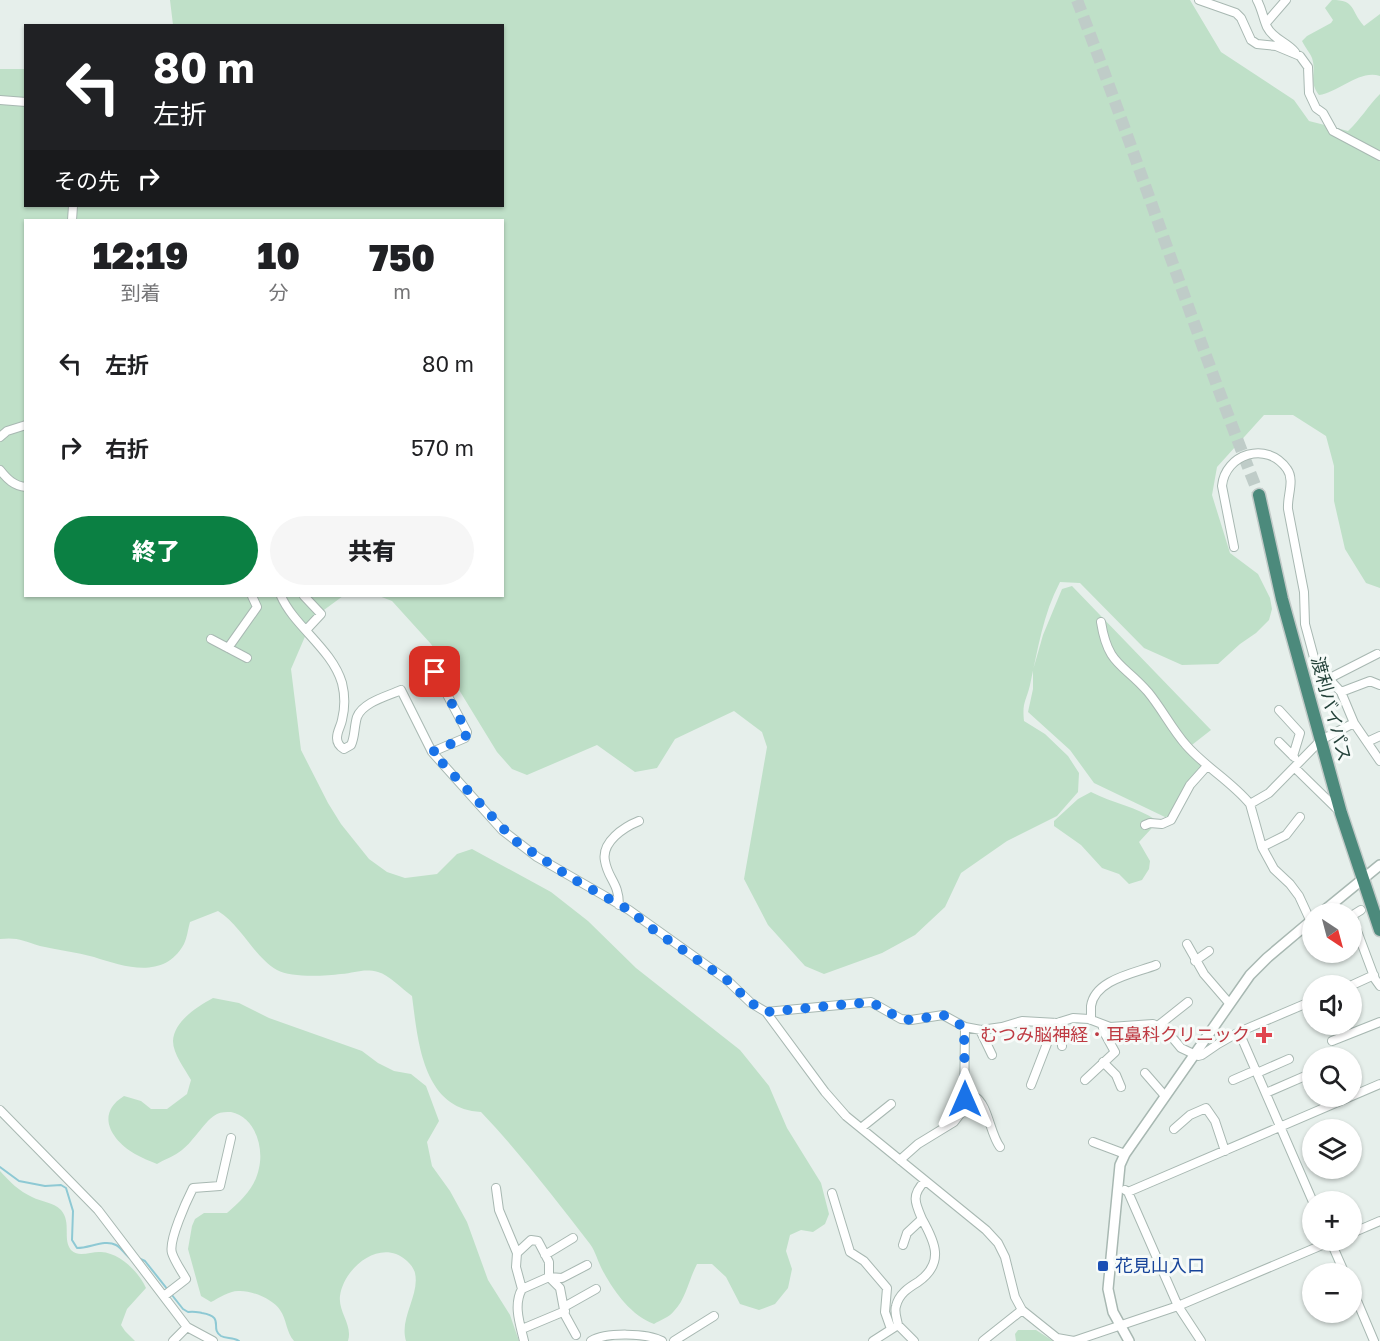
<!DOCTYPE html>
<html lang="ja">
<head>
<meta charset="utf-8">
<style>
	:root { --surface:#fff; --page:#f6f6f6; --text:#202124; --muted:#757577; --accent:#0b8043 }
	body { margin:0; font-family:"Golos Text","Noto Sans JP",sans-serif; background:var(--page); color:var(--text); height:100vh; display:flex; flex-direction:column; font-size:22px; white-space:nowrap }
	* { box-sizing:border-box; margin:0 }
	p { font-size:20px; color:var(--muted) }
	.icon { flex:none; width:33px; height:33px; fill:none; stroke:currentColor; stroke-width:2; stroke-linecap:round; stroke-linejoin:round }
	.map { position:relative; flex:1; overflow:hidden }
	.panel { position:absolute; left:24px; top:219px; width:480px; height:378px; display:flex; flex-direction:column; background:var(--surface); border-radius:0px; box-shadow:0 2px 4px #0004 }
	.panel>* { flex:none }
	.banner { position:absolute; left:24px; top:24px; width:480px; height:183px; border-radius:0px; box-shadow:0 2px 4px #0004; background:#202124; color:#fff; overflow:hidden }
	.needle { width:39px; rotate:144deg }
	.controls { position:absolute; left:1302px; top:903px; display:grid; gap:12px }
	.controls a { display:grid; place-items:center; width:60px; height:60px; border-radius:50%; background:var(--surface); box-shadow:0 2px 4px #0004; font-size:30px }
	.pin { position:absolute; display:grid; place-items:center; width:51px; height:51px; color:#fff; margin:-26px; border-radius:12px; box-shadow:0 3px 9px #0006 }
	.me { position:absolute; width:66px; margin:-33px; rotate:0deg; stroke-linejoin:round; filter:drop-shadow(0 0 4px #0008) }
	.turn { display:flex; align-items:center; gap:21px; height:126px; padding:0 30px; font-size:27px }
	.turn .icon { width:78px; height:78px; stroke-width:2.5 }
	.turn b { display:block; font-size:42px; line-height:51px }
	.then { display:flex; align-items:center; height:57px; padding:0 30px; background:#0003; gap:12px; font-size:22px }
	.eta { display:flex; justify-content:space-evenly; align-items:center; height:102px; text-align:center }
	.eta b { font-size:36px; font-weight:800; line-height:42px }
	.button { display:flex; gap:12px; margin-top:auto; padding:12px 30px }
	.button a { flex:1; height:69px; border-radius:36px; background:var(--accent); color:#fff; font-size:24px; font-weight:800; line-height:69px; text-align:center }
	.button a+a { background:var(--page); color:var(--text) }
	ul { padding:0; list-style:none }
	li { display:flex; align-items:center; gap:18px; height:84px; padding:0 30px }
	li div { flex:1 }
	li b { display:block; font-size:22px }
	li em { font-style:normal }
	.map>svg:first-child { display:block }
	.green { fill:#bfe0c8 }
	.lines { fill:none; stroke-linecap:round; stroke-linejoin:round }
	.stream { stroke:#8ec9d4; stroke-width:2 }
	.trunk-tunnel { stroke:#bfccc8; stroke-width:12; stroke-dasharray:12 6; stroke-linecap:butt }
	.minor-casing { stroke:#a8b8b2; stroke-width:10 }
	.tertiary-casing { stroke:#a8b8b2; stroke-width:12 }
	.trunk-casing { stroke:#c2cac8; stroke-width:15 }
	.minor { stroke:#fff; stroke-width:8 }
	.tertiary { stroke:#fff; stroke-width:9 }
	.trunk { stroke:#4c8a7c; stroke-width:12 }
	.route { stroke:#1a73e8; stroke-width:10; stroke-dasharray:0 18 }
	.health-dot { fill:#e0444e; stroke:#f7fbf9; stroke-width:2 }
	.transit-dot { fill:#1a4fb4; stroke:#f7fbf9; stroke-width:2 }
	.labels { text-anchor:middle; stroke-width:6; stroke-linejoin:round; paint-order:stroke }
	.street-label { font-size:18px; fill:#24423a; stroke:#f7fbf9 }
	.health-label { font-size:18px; fill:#be3a42; stroke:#f7fbf9; text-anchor:end }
	.transit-label { font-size:18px; fill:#164399; stroke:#f7fbf9; text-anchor:start }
</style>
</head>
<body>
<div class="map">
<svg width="1380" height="1341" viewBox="0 0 1380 1341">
	<rect width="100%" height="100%" fill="#e6efeb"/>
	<path class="green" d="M170,0H1190L1221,52L1294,100L1309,121L1348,131C1360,120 1368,106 1380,94V588L1366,583L1345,549L1334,501V466L1326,436L1293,415H1264L1217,467L1212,495L1230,553L1258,574L1270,598L1272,609L1269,620L1256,633L1240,644L1218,664L1182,665L1144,648L1080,583L1060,582C1043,614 1038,649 1030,685C1026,702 1022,702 1024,721L1045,734L1068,756L1079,773L1078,792L1057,816L1007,841L961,873L945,907L915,935L882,953L824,974L805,966L768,925L744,879L767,747L762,732L734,711L675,739L657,768L635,772L597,745L527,775L512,769L497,752L431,644L392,601L379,596H502V220H26V596H343L313,618L291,669L301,750L328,803L341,824L369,859L387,872L405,878L437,874L457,854L472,849L551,892L588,921L636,968L740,1050L769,1086L787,1128L821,1183L829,1214L825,1224L813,1232L801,1230L790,1235L786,1251L792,1269L788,1288L775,1304L759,1310L740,1304L726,1277L712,1264H697C689,1279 686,1299 674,1311C670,1317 660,1320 654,1324C632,1316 615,1293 604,1273C598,1263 596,1252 590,1244C555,1199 520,1153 481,1112C423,1109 418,1042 412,996C402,989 389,975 378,972C364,968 355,973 341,974C325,976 291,978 277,970C253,956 242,926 218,911L190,922C188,929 187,938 184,944C164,980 125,967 94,957C76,952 58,950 40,946C23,941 18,937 0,939V69H25L26,206H502V26L173,25Z
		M1332,0C1356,0 1350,10 1364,26L1380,14V76C1360,69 1339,92 1319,95C1308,81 1317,74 1312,58C1310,53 1305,47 1302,41L1307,36L1331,23L1333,20L1325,8Z
		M1072,586L1211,730L1188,748L1204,766L1188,784L1167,818L1094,783L1070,750L1028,712L1033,689V670L1043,635L1062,589Z
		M1091,792C1112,803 1137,807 1156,820L1151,829L1139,842L1150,861L1149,869L1142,880L1129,884L1119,874L1102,868L1081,845L1054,826V821L1078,799Z
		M213,998L239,1003L269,1018L362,1051L378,1063L394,1071L411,1074L426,1086L439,1121L427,1142L432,1166L450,1191L467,1222L488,1280L510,1315L519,1341H406C399,1318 420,1295 415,1273C413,1265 404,1257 396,1254C371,1245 343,1272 340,1296C338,1312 353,1325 348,1341H294C286,1332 287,1320 280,1310C273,1299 251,1290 238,1291C229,1291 219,1298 211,1302L201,1296L188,1249L192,1226L195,1219L204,1213H227C242,1200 255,1188 259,1168C264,1147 255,1117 231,1112C227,1112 221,1112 217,1114C206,1119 193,1142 182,1150C175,1156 165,1159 157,1164C150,1161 142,1158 135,1154C111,1140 95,1114 124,1096L141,1101L151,1109H167L187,1094L191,1080C185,1069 173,1054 173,1041C174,1021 197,1007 213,998Z
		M0,1171C10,1182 19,1191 32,1197C42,1202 53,1202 61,1210C72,1223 62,1239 71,1250C78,1258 92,1251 101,1252C120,1253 139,1272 146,1288L127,1309L121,1325L125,1331L135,1341H0Z
		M1018,1330H1036L1053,1341H1016L1015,1334Z"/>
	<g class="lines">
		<path class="stream" d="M0,1167L19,1181L45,1186L61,1185L66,1188L73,1211L72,1240L77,1248C90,1248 105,1239 116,1245C122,1248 125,1255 130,1258
			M136,1257L145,1261L183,1309L188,1312C194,1311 197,1312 202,1313C226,1317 209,1328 221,1336C226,1339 233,1337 239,1341"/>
		<path class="trunk-tunnel" d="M1077,0C1140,164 1194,332 1259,495"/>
		<g class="minor-casing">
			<path id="minor" d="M1199,0L1236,13L1241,18L1251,40L1257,44L1276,46L1300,56L1308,67L1309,93L1316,108L1323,113L1333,131L1380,156
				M1257,0C1262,9 1263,18 1267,27C1273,39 1287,42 1295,52
				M1266,23L1286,0
				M0,100L26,102
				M72,220L73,206
				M0,437L7,431L26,425
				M0,470C7,479 14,486 26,487
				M1234,547L1222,486C1225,454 1267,440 1287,469C1295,480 1287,496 1288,509L1304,592L1305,624L1316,665L1341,692L1354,723L1380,761
				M281,596C294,626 332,649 342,683C345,695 345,708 342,720C341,726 337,731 337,738C337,743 339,746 344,749L351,745C355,737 354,727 357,717C363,702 388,696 401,690L432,752L502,830L537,857L629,910L727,980L751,1003L766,1012L871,1002L901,1019L911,1020L943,1015L965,1027L981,1030L1002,1027L1022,1021L1057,1023L1073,1018L1089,1019L1110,1027L1153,1024L1166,1030L1181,1048L1198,1056L1202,1055L1218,1044L1239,1032L1312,1001
				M304,596L321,614L307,629
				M1101,622C1108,666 1123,663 1148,692C1162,709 1172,729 1186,745C1205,767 1231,781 1250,804L1269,793L1321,740L1354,723
				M211,639L247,658
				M228,648L257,607L252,596
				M1328,679L1377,654
				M1341,692L1370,681L1380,685
				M1279,710L1300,733L1293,756
				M1279,742L1294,757
				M1367,742L1380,736
				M432,752L465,738L467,732L435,672
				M1295,768L1340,812
				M1250,804L1262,847L1274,869L1290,884L1299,896L1311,922
				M1145,825L1150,823L1162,824L1171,820L1190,785L1207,766
				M1262,847L1286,835L1300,817
				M619,905C619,883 608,879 605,861C601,842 624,827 639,821
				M1361,910L1353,915L1354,923L1375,979L1380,986
				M1187,944L1204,974L1229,1003
				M1195,961L1209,951
				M1350,986L1374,975
				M766,1012L825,1092L846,1116L986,1230L998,1243L1005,1257L1015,1297L1022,1310L1057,1338L1074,1341L1178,1306L1334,1240
				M1091,1020C1091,1016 1091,1010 1091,1006C1095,979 1136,973 1156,965
				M1060,1022L1062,1046
				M1159,1025L1188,1002
				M980,1030L992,1055
				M1239,1032L1313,1202
				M1332,1041L1380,1022
				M1103,1062L1116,1075L1121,1087
				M1145,1073L1165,1096
				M1257,1073L1289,1059
				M1085,1080L1115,1052L1104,1032L1102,1024
				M1233,1080L1256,1070
				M1031,1085L1055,1023
				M1266,1093L1312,1073
				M965,1099L975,1097C988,1104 990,1134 1000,1147
				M0,1110L98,1210L187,1327L213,1341
				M861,1128L891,1104
				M1174,1129L1190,1115L1206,1108L1215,1121L1225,1151
				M1093,1142L1125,1154
				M900,1160L918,1144L954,1122L964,1109L965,1027
				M496,1188L499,1210L517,1253L516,1267L522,1289C513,1305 520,1324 524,1341
				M1125,1190L1128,1192L1178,1306L1201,1341
				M1128,1192L1380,1084
				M832,1193L850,1252L864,1261L887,1288L885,1312L891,1329
				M1352,1233L1380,1221
				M1330,1240L1345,1274
				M903,1245L907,1233L922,1219C915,1203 911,1195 925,1181
				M517,1253L531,1240L538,1241L549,1262V1277L522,1289
				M545,1255L573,1238
				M549,1277L560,1288L565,1315L576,1335
				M549,1277L562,1278L587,1265
				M1352,1289L1374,1341
				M164,1296L186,1279C181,1270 175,1262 172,1253C168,1241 187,1200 193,1188L220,1186L231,1138
				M564,1307L596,1289
				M898,1325C897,1319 894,1312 896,1306C899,1294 908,1288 918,1282C945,1263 935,1242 922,1219
				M522,1329L565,1311
				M173,1341L187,1327
				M591,1341C606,1332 647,1333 662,1341
				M674,1341L714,1316
				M873,1341L898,1325L914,1341
				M983,1341L1022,1310"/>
		</g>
		<g class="tertiary-casing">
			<path id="tertiary" d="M1320,914L1380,865
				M1129,1341L1113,1312L1108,1289L1120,1165L1125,1154L1250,975L1267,958L1312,920"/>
		</g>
		<g class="trunk-casing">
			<path id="trunk" d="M1259,495L1282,599L1341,813L1380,930"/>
		</g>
		<use href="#minor" class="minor"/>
		<use href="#tertiary" class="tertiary"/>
		<use href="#trunk" class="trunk"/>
	</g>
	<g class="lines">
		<path class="route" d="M435,672L467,732L465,738L432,752L514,840L573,879L629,910L655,931L727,980L751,1003L766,1012L871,1002L901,1019L911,1020L943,1015L964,1027L965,1099"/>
	</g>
	<path class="health-dot" d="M1261 1026h6v6h6v6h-6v6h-6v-6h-6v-6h6z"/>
	<rect class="transit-dot" x="1097" y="1260" width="12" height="12" rx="3"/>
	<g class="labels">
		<g class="street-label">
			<text transform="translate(1331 709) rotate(75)" y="6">渡利バイパス</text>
		</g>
		<g class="health-label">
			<text x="1250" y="1041">むつみ脳神経・耳鼻科クリニック</text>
		</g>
		<g class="transit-label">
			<text x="1115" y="1272">花見山入口</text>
		</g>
	</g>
</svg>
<div class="controls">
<a><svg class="needle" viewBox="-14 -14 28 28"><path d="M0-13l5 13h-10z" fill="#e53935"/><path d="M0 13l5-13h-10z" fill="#757577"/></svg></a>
<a><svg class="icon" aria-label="sound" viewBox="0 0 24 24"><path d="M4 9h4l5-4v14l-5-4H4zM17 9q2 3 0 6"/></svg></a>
<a><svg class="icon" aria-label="search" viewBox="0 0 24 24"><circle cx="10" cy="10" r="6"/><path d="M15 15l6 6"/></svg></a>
<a><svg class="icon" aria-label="layers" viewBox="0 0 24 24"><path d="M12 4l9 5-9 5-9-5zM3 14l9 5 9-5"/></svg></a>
<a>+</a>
<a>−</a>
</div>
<div class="pin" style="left:435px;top:672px;background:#d93025"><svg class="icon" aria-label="arrive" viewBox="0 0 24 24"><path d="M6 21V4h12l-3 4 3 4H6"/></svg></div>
<svg class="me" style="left:965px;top:1099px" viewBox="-20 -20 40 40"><path d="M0-17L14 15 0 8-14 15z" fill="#1a73e8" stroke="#fff" stroke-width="4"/></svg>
<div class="banner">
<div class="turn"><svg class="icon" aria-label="left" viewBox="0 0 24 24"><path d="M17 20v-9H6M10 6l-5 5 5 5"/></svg><div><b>80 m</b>左折</div></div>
<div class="then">その先<svg class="icon" aria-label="right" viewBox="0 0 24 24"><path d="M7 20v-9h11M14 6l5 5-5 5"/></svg></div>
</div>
<section class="panel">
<div class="eta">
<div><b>12:19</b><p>到着</p></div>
<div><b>10</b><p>分</p></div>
<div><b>750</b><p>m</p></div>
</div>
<ul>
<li><svg class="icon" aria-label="left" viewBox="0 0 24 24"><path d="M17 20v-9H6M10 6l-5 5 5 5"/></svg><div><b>左折</b></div><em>80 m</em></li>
<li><svg class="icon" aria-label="right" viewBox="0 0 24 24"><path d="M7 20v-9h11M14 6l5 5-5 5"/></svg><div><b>右折</b></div><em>570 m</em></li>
</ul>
<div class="button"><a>終了</a><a>共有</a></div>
</section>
</div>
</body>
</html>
